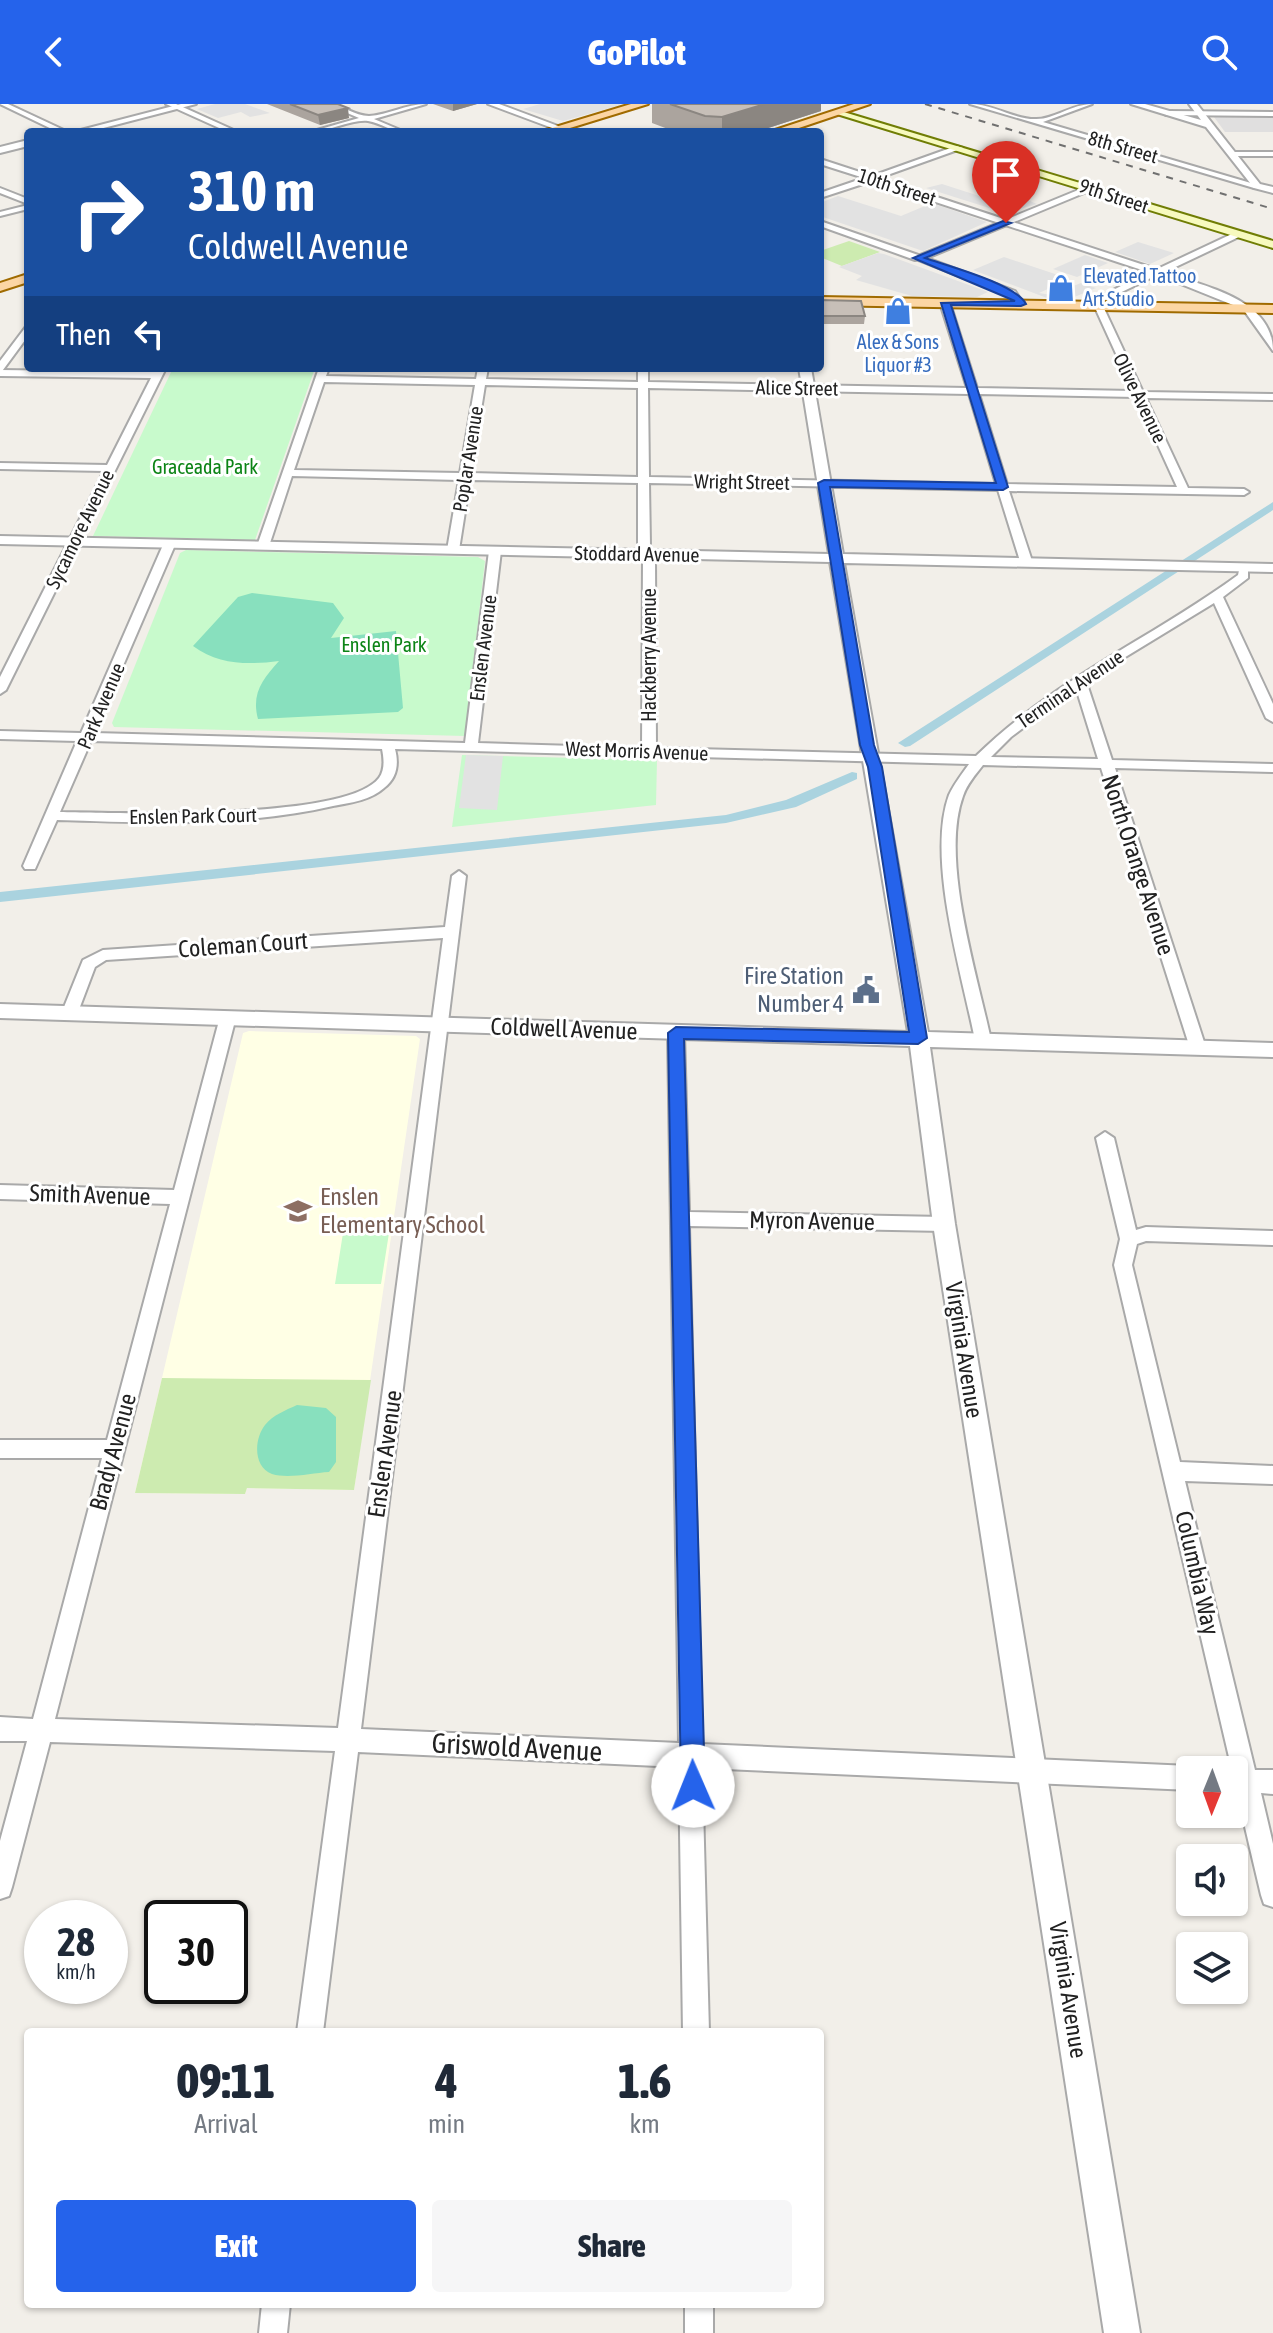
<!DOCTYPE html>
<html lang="en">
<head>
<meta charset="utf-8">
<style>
	:root { --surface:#fff; --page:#f6f6f7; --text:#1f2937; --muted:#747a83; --accent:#2563eb }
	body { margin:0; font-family:"Asap Condensed",sans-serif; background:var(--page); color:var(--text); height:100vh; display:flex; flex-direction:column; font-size:30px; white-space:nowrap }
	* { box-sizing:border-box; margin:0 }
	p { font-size:26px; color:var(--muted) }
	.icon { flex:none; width:44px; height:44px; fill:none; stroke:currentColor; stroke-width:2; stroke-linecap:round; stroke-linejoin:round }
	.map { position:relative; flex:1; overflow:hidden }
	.sheet { position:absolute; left:24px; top:1924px; width:800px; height:280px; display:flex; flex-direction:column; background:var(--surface); border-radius:8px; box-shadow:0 2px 6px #0004 }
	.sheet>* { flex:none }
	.guide { position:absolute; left:24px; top:24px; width:800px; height:244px; border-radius:8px; box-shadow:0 2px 6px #0004; background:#1a4fa0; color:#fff; overflow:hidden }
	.needle { width:52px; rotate:181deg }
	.tools { position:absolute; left:1176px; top:1652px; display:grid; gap:16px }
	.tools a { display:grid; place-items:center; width:72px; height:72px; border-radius:8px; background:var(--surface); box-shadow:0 2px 6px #0004; font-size:40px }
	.speed { position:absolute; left:24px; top:1796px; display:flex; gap:16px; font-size:40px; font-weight:700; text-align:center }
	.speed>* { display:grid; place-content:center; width:104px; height:104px; border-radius:50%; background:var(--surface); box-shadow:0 2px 6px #0004; line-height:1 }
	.speed small { font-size:20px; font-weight:400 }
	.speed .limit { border:4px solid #111; border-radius:12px; background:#fff; color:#111 }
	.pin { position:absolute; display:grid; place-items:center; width:68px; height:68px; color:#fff; margin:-82px -34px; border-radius:50% 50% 50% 0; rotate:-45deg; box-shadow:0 0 8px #0007 }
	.pin .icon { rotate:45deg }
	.me { position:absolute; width:88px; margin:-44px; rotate:359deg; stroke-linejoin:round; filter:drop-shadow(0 0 6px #0008) }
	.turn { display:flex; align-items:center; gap:28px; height:168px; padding:0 32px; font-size:36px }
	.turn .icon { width:104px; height:104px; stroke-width:2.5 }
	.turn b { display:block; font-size:56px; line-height:68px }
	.then { display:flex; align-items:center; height:76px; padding:0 32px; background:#0003; gap:16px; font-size:30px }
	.eta { display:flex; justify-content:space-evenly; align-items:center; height:136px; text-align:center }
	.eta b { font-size:48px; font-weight:800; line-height:56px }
	.button { display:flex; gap:16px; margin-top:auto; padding:16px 32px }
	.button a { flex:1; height:92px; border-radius:8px; background:var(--accent); color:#fff; font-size:32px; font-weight:800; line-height:92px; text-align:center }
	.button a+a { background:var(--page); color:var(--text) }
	header { display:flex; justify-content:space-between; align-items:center; height:104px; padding:0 32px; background:var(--accent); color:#fff; font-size:36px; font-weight:800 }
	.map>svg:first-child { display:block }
	.residential { fill:#e0dfdf }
	.education { fill:#ffffe5 }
	.grass { fill:#cdebb0 }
	.park { fill:#c8facc }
	.pitch { fill:#88e0be }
	.parking { fill:#e2e2e2 }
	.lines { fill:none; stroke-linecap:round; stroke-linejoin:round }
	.canal { fill:#aad3df; fill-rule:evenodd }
	.minor-casing { stroke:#a9a9a9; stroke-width:4 }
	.tertiary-casing { stroke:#a9a9a9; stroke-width:4 }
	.secondary-casing { stroke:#707d05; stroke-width:4 }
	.primary-casing { stroke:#a06b00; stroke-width:4 }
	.minor { fill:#fff; fill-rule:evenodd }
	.tertiary { fill:#fff; fill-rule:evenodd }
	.secondary { fill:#f7fabf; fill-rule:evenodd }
	.primary { fill:#fcd6a4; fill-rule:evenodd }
	.rail { stroke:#707070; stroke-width:2; stroke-dasharray:7 7; stroke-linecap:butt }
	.wall { fill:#aba49e }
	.shaded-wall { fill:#8b8681 }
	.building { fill:#c7bfb8; stroke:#8b8681; stroke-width:2 }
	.route { fill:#2563eb; stroke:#184099; stroke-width:2 }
	.labels { text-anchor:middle; stroke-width:6; stroke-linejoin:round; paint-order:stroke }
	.far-street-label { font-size:20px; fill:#222; stroke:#fff }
	.far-shop-label { font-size:20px; fill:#366cbe; stroke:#fff; text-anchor:start }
	.far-park-label { font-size:20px; fill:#0c8416; stroke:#fff }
	.street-label { font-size:24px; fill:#222; stroke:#fff }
	.service-label { font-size:24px; fill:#4e5e75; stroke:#fff; text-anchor:end }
	.education-label { font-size:24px; fill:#785e54; stroke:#fff; text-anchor:start }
	.near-street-label { font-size:28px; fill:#222; stroke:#fff }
</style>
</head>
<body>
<header><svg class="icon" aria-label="back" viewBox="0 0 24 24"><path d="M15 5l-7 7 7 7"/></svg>GoPilot<svg class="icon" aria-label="search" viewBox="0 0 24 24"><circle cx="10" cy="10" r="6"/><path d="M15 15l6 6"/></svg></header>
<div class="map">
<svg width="1273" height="2229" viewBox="0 0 1273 2229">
	<rect width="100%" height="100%" fill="#f2efe9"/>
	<path class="residential" d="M1214,13H1273V28H1225Z"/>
	<path class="education" d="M249,927L416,932L420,935L354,1386L247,1384L245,1390L135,1389L243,929Z"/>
	<path class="grass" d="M849,137L880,148L842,162L820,153V147Z
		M162,1274L371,1276L354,1386L247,1384L245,1390L135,1389Z"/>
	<path class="park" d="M173,264H315L255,436L93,432Z
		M186,446L478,453L485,457L465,632L114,623L112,619L180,449Z
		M462,651L657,656L656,701L452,723Z
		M343,1129H389L381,1180H335Z"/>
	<path class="pitch" d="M252,489L333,499L344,514L331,534L396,527L403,604L398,608L258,615C251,589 263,575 279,557C248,561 219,561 193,542L238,493Z
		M297,1301L326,1304L336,1313V1358L329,1368C312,1369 288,1375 272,1370C253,1363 254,1335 265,1321C273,1311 286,1306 297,1301Z"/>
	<path class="parking" d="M215,0H245L270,9L250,13L241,8L218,14L197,5Z
		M540,0H619L621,1L563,17L523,5Z
		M942,80L1001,99L1018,92L1037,100L1005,109L926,84Z
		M838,92L901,112L932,99L987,118L923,147L820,112V99Z
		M1138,138L1174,149L1150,160L1115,148Z
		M878,149L884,150L988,188L977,193L912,192L856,176L862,172L839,163Z
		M1085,151L1108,159L1077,173L1053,165Z
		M1004,153L1070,175L1039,189L1051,191L1081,179L1096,184L1072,194H1047L973,166Z
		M466,651L503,652L497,706L459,704Z"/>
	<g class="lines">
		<path class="canal" d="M1273,398V406L910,642L905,643L898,639Z
			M852,668L857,669V675L796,703L726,719L0,798V788L726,711L786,696Z"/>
		<g class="minor-casing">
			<path id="minor" d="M0,0H8L68,28H58Z
				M166,0H176L238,28H228Z
				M326,0C341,0 355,12 369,12C388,11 406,0 426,0L374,15L405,28C391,28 381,19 368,17C352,15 328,28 310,28L359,14Z
				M488,0H499L574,28H563Z
				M970,0C993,0 1013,15 1035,15C1053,16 1072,0 1092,0L1043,18L1261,82L1254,84Z
				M1169,7L1273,8V12L1166,11Z
				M956,42L963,44L879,74L1159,166V170L1101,198L1143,288L1273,290V296L1146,294L1188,384L1244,385L1249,388L1244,391L1009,387L1032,457L1026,460L1020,457L998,386L649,379L650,441L655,457L656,644L976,652C1053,576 1152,534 1238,471L1240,462H1248V474L1223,493L1273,600V618L1266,614L1214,499L1086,577L1112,656L1273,660V668L1115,664L1206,944L1204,948L1198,950L1190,944L1101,664L983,661C976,670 967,680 963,692C940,755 977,870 991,936L983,942L975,936C962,870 926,754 949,691C954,680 962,670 969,660L395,645C399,660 397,674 384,684C371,696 350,699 333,702C242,723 149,719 57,716L35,765H25L23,762L77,637L0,635V627L81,629L163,441L169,438L175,441L94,629L465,639L489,447L495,444L501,447L478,639L642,644L643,457L638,441V379L470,376L459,446L453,449L447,446L459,376L292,372L269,442L259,444L257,442L319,264H329L326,272L476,275L478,264H488L486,275L638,278V264H648V278L967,284L940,199L945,196L950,199L977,284L1133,287L1092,197L1148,168L872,77L820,94V89L864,74L820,60V55L872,72ZM324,278L475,281L460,369L294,366ZM485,281L638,284V373L471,369ZM648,284L969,290L996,380L649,373ZM979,290L1136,293L1177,383L1007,380ZM1076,584L1098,655L991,653L1011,633ZM91,637L382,645C384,655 385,666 379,674C346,717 117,709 60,708Z
				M1233,48H1273V52H1230Z
				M0,84L28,95V100L0,89Z
				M28,101V105L0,112V108Z
				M820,117L921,152L922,154L915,156L820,122Z
				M156,264H166L6,586L0,590V573L104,367L0,365V359L107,361L151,274L0,272V266L154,268Z
				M459,767L466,772L361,1625L679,1639L668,929L676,923L684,929L689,1108L944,1113L950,1115L953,1120L950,1125L944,1127L689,1122L702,1640L1190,1662L1198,1666H1190V1686L702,1664L709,1928H683L679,1663L358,1648L323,1928H297L335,1647L50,1638L12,1783L9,1792L0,1795V1737L27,1637H0V1613L33,1615L102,1354H0V1336H107L170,1100L0,1095V1081L174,1086L220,913L222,909H234L236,913L55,1615L338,1624L443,834L106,856L95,863L78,908L70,914L62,908L83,856L103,846L445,823L452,772Z
				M1105,1028L1114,1034L1136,1126L1146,1123L1273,1127V1141L1146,1137L1137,1140L1132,1161L1180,1358L1273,1362V1380L1185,1377L1255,1666H1273V1690L1261,1689L1273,1740V1803L1264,1800L1261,1791L1237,1689L1234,1688V1666H1232L1114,1161L1120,1135L1096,1034Z
				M262,2200H290L287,2229H259Z
				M685,2200H713V2229H685Z"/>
		</g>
		<g class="tertiary-casing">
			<path id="tertiary" d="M181,0H196L88,28H73Z
				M1131,0H1145L1201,16L1189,0H1197L1260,80L1273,83V89L1254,84L1206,23Z
				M28,36V42L0,49V43Z
				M1088,82L1096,84L927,154L1015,187L1025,202H1017L1007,191L913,154Z
				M1236,128L1245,130L1165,168C1205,183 1273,195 1273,247L1243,205L1151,168Z
				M28,220V232L0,270V257Z
				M799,264H811L843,450L1273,460V468L844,459L928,928L1273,939V953L930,943L955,1120L1140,2229H1104L933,1120L910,942L0,914V900L908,928L830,458L0,440V432L829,450Z"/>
		</g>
		<g class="secondary-casing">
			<path id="secondary" d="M837,6L1273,137V144L837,10Z"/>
		</g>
		<g class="primary-casing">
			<path id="primary" d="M631,0H648L557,28H539Z
				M854,0H870L787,28H769Z
				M28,170V178L0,187V179Z
				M820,193L1273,201V209L820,201Z"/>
		</g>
		<use href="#minor" class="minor"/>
		<use href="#tertiary" class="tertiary"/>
		<use href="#secondary" class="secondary"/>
		<use href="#primary" class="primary"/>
		<path class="rail" d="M925,0L1273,105"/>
	</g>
	<path class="wall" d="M267,0H338L349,14L320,21Z
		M433,0H477L453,7Z
		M652,0H821V7L756,28H676L652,19Z
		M820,196L865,212L864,220H820Z"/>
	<path class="shaded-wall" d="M453,0H477L453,7Z
		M765,0H821V7L756,28H722V13Z
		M348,4L349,14L320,21L318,11Z"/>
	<path class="building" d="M290,0H338L348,4L318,11Z
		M670,0H765L722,13L705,12Z
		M820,196L861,197L865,212H820Z"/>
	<path class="route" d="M1003,117L1011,119L925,154C948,162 1016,180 1026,200L1021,202L951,201L1008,383L1003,386L830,383L874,641L882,663L927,934L918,940L684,935L705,1682L701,1690L693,1694L684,1690L681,1682L668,929L676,923L909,928L868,663L860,641L818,379L824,376L996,379L941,199L1015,197L913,154Z"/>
	<defs>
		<g id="shop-bare" transform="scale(2.16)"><path d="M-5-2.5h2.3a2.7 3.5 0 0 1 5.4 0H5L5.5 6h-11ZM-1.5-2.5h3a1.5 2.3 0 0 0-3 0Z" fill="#3f7fe0" stroke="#fff" stroke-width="2.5" paint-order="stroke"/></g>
		<g id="civic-bare" transform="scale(2.16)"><path d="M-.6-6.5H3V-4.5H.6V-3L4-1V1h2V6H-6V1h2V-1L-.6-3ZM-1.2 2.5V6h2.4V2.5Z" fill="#5c6f8a" stroke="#fff" stroke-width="2.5" paint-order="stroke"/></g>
		<g id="school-bare" transform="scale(2.16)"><path d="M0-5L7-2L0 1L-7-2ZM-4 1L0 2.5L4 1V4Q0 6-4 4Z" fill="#8d6e63" stroke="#fff" stroke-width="2.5" paint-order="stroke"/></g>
	</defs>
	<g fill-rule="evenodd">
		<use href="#shop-bare" x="1061" y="184"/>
		<use href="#shop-bare" x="898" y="207"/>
		<use href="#civic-bare" x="866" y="886"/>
		<use href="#school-bare" x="298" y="1107"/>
	</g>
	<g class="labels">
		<g class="far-street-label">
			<text transform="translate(1123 43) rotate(16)" y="7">8th Street</text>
			<text transform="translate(897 83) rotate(18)" y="7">10th Street</text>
			<text transform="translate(1114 92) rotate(18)" y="7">9th Street</text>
			<text transform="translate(797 284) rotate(1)" y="7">Alice Street</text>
			<text transform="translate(1140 294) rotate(64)" y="7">Olive Avenue</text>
			<text transform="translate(468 355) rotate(-81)" y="7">Poplar Avenue</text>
			<text transform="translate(742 378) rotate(1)" y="7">Wright Street</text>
			<text transform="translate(80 425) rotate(-64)" y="7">Sycamore Avenue</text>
			<text transform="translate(637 450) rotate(1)" y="7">Stoddard Avenue</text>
			<text transform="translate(483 544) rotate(-83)" y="7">Enslen Avenue</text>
			<text transform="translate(649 551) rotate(-90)" y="7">Hackberry Avenue</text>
			<text transform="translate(1070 585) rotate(-34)" y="7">Terminal Avenue</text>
			<text transform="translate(101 602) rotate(-67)" y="7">Park Avenue</text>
			<text transform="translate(637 647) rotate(2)" y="7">West Morris Avenue</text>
			<text transform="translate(193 712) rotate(-1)" y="7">Enslen Park Court</text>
		</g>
		<g class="far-shop-label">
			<text x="1083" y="179">Elevated Tattoo<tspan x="1083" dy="23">Art Studio</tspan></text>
			<text x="898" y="245" text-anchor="middle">Alex &amp; Sons<tspan x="898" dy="23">Liquor #3</tspan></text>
		</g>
		<g class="far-park-label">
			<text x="205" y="370">Graceada Park</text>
			<text x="384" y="548">Enslen Park</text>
		</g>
		<g class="street-label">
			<text transform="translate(1138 761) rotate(72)" y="8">North Orange Avenue</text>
			<text transform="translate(243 841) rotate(-4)" y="8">Coleman Court</text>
			<text transform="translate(564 925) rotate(2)" y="8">Coldwell Avenue</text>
			<text transform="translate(90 1091) rotate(2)" y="8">Smith Avenue</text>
			<text transform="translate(812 1117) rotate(1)" y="8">Myron Avenue</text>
			<text transform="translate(964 1246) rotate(81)" y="8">Virginia Avenue</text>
			<text transform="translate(113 1348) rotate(-75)" y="8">Brady Avenue</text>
			<text transform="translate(385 1350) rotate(-82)" y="8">Enslen Avenue</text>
			<text transform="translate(1197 1469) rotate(77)" y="8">Columbia Way</text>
			<text transform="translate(1068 1886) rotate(81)" y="8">Virginia Avenue</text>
		</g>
		<g class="service-label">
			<text x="844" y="880">Fire Station<tspan x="844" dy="28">Number 4</tspan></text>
		</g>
		<g class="education-label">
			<text x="320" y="1101">Enslen<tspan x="320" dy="28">Elementary School</tspan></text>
		</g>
		<g class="near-street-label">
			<text transform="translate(517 1643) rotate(3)" y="10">Griswold Avenue</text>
		</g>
	</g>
</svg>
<div class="tools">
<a><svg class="needle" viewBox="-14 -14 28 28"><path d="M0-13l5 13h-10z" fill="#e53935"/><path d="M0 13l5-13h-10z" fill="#747a83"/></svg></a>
<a><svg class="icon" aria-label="sound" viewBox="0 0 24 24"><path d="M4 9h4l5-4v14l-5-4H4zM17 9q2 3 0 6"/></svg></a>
<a><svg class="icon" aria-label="layers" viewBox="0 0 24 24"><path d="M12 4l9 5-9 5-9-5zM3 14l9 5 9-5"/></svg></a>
</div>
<div class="speed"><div>28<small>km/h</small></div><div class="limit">30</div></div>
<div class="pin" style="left:1006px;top:119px;background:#d93025"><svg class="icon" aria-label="arrive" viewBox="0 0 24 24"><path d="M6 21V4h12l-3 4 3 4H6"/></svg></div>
<svg class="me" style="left:693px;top:1682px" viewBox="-20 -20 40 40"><circle r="19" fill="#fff"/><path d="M0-13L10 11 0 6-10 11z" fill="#2563eb"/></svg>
<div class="guide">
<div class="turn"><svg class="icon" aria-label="right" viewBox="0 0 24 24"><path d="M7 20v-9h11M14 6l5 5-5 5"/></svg><div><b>310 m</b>Coldwell Avenue</div></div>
<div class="then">Then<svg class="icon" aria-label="left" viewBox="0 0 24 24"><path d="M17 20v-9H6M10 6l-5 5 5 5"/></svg></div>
</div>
<section class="sheet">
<div class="eta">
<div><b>09:11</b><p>Arrival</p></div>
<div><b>4</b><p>min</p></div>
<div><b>1.6</b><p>km</p></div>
</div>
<div class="button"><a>Exit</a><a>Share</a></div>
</section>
</div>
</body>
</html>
